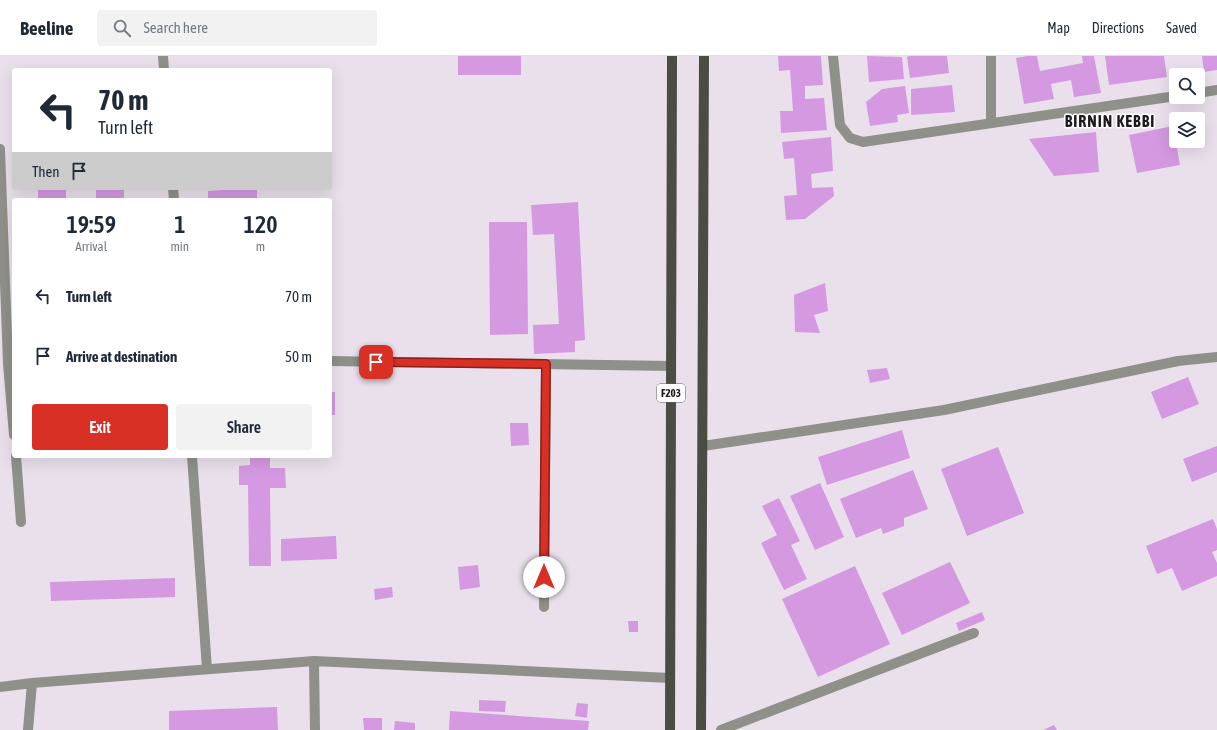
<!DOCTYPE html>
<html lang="en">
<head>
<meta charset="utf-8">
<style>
	:root { --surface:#fff; --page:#f2f2f3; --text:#1f2937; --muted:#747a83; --line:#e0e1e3; --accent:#d93025 }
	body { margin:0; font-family:"Asap Condensed",sans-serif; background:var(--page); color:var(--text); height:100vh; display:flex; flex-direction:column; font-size:15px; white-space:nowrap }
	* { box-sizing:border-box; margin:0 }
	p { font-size:13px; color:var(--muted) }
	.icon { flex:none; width:22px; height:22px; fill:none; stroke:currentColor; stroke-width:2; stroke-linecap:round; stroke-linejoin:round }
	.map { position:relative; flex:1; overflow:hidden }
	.drawer { position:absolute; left:12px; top:142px; width:320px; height:260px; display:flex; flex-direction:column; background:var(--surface); border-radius:4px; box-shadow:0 4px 16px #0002 }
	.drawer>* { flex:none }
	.banner { position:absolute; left:12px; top:12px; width:320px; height:122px; border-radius:4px; box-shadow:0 4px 16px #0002; background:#fff; color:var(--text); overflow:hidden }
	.fabs { position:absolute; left:1169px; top:12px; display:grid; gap:8px }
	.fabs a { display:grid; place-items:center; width:36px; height:36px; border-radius:4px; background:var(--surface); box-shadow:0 4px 16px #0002; font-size:20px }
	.pin { position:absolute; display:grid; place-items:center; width:34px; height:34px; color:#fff; margin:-17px; border-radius:8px; box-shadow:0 2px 6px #0006 }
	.me { position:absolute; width:44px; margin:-22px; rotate:0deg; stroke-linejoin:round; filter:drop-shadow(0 0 3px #0008) }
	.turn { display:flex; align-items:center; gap:14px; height:84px; padding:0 20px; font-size:18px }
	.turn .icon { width:52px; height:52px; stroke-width:2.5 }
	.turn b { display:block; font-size:28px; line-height:34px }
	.then { display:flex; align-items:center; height:38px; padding:0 20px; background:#0003; gap:8px; font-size:15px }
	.eta { display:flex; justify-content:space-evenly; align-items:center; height:68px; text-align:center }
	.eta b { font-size:24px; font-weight:600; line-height:28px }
	.button { display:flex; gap:8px; margin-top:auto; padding:8px 20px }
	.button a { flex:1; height:46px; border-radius:4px; background:var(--accent); color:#fff; font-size:16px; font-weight:600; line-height:46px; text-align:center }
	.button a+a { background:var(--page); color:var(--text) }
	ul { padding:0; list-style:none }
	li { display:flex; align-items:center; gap:12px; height:60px; padding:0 20px }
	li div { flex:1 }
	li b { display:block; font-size:15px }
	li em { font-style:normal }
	header { display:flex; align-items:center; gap:24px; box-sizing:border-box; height:56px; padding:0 20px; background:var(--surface); border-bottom:1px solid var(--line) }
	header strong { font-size:19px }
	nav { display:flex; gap:22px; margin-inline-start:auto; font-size:14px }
	.search { width:280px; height:36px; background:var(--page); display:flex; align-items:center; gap:10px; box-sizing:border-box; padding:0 14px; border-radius:4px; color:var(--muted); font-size:15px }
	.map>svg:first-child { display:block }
	.building { fill:#d499e1 }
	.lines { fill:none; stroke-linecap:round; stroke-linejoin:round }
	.lane { stroke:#8f908a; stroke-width:10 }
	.street { stroke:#8f908a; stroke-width:10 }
	.primary { stroke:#4b4c42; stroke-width:10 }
	.route-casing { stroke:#8d1f18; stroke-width:10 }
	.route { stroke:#d93025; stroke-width:7 }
	.labels { text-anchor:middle; stroke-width:3; stroke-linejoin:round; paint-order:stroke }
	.shield { fill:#fff; stroke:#615e61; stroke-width:1 }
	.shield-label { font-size:11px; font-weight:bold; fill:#1d191d }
	.district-label { font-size:16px; font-weight:bold; letter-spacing:1px; fill:#1d191d; stroke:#fff }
</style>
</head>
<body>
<header>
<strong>Beeline</strong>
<div class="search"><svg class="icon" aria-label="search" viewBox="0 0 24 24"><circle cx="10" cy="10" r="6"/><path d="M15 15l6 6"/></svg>Search here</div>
<nav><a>Map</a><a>Directions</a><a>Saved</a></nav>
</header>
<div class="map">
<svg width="1217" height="674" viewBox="0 0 1217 674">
	<rect width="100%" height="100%" fill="#eae0ec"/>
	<path class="building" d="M458,0H521V19H458Z
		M778,0H821L823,29L805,30V43L824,42L827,74L781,77L780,55H793L790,14L779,15Z
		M867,0L902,1L904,23L869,26Z
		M909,0H947L949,17L910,22L907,1Z
		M1027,0H1037L1040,15L1083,7L1082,0H1094L1101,37L1074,41L1071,24L1051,28L1054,43L1024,48L1016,2Z
		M1105,0H1164L1167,21L1109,29Z
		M1202,0H1217V14L1204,16Z
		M952,29L955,56L911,59V33Z
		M905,30L909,57L897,59L898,66L870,70L866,46L882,33Z
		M1173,70L1180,109L1137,117L1129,79Z
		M1096,76L1099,116L1054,120L1029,83Z
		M831,81L833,115L811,118L812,132L833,131L834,140L805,163L786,164L784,140L797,139L794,102L784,103L782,86Z
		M38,132H66V144H38Z
		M96,132H124V144H96Z
		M257,132V144H208V135Z
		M578,146L585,284L575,285V296L534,298L533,269L559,268L554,178L533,179L531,149Z
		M489,166H527L528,278L490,279Z
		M825,227L828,255L814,259L820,277L795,276L794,239Z
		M887,312L890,323L870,327L867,314Z
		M1188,321L1199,348L1162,363L1151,336Z
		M330,336H335V359H330Z
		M510,367H528L529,389L511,390Z
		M902,374L910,402L827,429L818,401Z
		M1217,390V416L1192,426L1183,403Z
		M998,391L1024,457L967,480L941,413Z
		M250,400H270V412H285L286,432H270L271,510H249L248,429H239V410L250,409Z
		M913,414L928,453L904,462V470L883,478L881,472L856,482L840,443Z
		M820,427L844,481L815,494L790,440Z
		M779,442L800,485L791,489L807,523L784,534L761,487L777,479L762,450Z
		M1213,463L1217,473V494L1212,496L1217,507V520L1182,535L1172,512L1157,518L1146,490Z
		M336,480L337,503L281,505V483Z
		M950,506L970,547L902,579L882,537Z
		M478,509L480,531L460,534L458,511Z
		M855,510L890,588L818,621L782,543Z
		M175,522V541L51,545L50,526Z
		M392,531L393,541L375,544L374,533Z
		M982,556L985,564L959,575L956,567Z
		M628,565H638V576H629Z
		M479,644L506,645L505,656L479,655Z
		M577,647L588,648L587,662L575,660Z
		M277,651L278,674H169V655Z
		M450,655L589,665L588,674H449Z
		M363,662H382V674H364Z
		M395,665L415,667V674H394Z
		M1054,669L1057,674H1043Z"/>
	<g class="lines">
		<path class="lane" d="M163,0L164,14
			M0,93L8,308L14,379
			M173,132L174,144
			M330,305L671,310
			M16,400L21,466
			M192,400L207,613
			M544,551L546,308
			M721,674L974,577"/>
		<path class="street" d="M833,0L840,69L850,82L863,86L1176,40
			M991,0V67
			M1198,37L1217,34
			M703,390L944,354L1178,305L1217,301
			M314,605L315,674
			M0,631L32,627L314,605L670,622
			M28,674L32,627"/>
		<path class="primary" d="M670,674L672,0
			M701,674L704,0"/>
	</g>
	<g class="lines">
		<g class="route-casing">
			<path id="route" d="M376,306L546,308L544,521"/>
		</g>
		<use href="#route" class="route"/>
	</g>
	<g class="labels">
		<rect class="shield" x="657" y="328" width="28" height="18" rx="3"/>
		<g class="shield-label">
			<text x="671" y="341">F203</text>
		</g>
		<g class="district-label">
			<text x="1110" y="71">BIRNIN KEBBI</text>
		</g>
	</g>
</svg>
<div class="fabs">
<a><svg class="icon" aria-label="search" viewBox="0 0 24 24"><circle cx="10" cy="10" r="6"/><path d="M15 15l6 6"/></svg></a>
<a><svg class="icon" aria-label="layers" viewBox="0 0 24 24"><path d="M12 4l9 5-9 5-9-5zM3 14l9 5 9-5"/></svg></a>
</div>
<div class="pin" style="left:376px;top:306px;background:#d93025"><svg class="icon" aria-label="arrive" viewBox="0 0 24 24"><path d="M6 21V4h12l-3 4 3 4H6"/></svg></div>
<svg class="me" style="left:544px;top:521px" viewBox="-20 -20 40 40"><circle r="19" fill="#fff"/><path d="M0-13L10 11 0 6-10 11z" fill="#d93025"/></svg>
<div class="banner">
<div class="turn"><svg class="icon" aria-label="left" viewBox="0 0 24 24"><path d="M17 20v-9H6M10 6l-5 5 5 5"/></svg><div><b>70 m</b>Turn left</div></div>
<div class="then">Then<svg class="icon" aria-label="arrive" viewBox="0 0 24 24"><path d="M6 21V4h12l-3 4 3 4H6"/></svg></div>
</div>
<section class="drawer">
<div class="eta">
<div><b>19:59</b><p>Arrival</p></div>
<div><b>1</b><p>min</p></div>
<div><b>120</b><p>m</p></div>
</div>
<ul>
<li><svg class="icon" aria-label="left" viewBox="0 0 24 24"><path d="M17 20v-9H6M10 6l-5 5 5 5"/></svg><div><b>Turn left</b></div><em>70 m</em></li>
<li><svg class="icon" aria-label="arrive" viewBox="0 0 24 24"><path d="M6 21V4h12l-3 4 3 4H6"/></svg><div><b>Arrive at destination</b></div><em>50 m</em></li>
</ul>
<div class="button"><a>Exit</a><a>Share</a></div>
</section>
</div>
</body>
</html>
